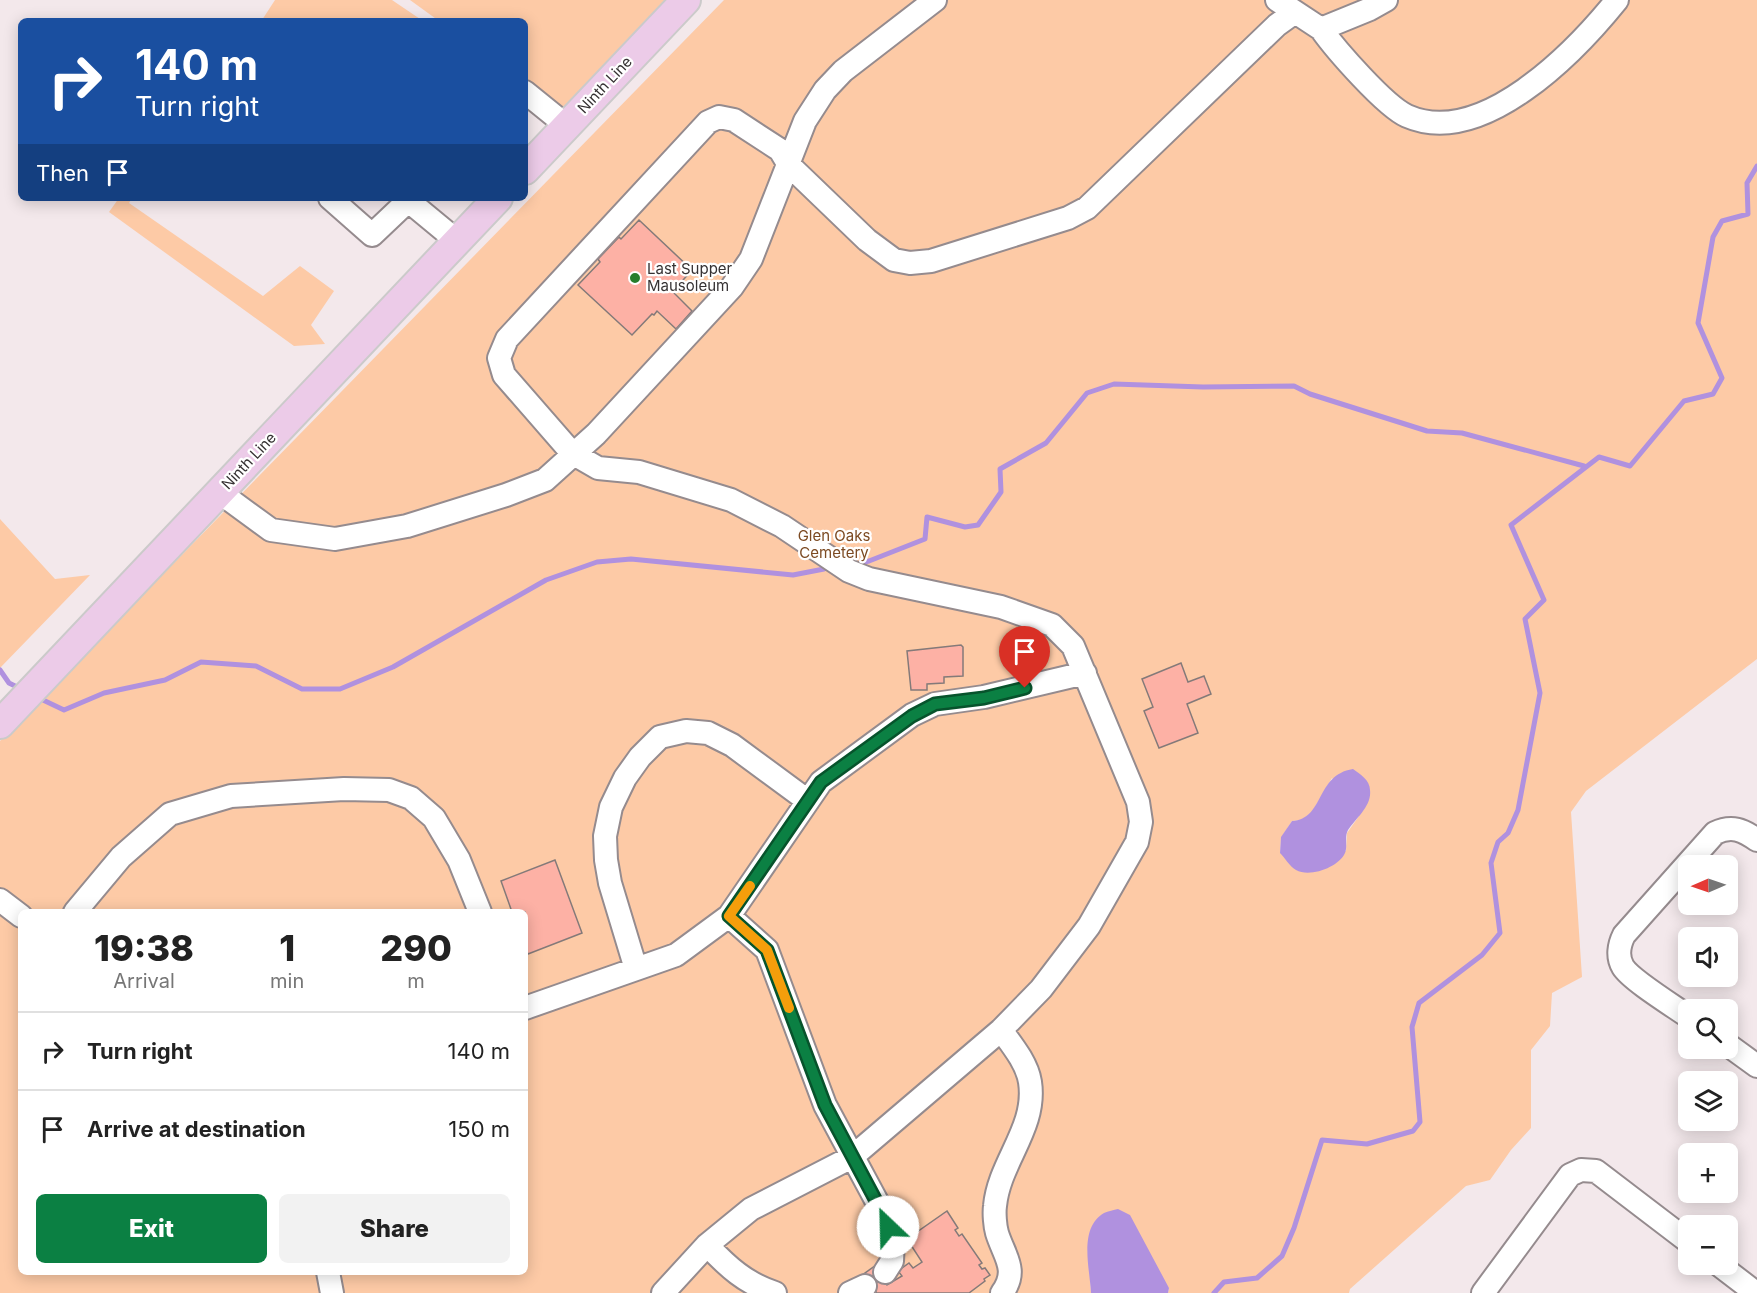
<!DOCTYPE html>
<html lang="en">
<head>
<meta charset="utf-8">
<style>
	:root { --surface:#fff; --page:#f2f2f2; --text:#222; --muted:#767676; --line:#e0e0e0; --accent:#0b8043 }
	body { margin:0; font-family:Inter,sans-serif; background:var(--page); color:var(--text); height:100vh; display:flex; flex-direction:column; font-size:22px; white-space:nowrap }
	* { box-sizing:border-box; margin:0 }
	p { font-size:20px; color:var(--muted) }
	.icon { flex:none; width:33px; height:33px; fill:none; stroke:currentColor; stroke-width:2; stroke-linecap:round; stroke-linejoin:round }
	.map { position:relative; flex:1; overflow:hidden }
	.details { position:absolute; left:18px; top:909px; width:510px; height:366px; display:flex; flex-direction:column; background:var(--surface); border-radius:9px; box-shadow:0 3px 15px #0003 }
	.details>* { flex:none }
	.top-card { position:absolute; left:18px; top:18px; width:510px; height:183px; border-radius:9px; box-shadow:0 3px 15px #0003; background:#1a4fa0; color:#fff; overflow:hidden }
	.needle { width:39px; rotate:268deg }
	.controls { position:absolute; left:1678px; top:855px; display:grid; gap:12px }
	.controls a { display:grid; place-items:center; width:60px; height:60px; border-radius:9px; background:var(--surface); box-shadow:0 3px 15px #0003; font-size:30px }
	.pin { position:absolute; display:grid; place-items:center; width:51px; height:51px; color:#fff; margin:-62px -26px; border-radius:50% 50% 50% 0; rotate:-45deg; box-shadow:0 0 6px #0007 }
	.pin .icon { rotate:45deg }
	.me { position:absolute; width:66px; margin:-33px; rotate:336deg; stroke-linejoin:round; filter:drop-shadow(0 0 4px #0008) }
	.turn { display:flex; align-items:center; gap:21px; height:126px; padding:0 18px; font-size:27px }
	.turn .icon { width:78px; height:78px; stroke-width:2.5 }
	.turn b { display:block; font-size:42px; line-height:51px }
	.then { display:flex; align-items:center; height:57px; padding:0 18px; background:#0003; gap:12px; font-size:22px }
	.eta { display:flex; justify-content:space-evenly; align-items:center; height:102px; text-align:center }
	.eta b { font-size:36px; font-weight:800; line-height:42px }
	.primary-button { display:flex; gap:12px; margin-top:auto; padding:12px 18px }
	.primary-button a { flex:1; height:69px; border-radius:9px; background:var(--accent); color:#fff; font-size:24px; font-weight:800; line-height:69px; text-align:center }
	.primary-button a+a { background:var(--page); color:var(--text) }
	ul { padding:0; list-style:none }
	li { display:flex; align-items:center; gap:18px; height:78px; padding:0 18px; border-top:2px solid var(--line) }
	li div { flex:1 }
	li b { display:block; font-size:22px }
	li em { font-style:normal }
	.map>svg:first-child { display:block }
	.green { fill:#fdcaa6; fill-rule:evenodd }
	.water { fill:#b091df }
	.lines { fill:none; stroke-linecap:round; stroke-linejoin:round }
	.stream { stroke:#b091df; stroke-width:5 }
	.building { fill:#fdb1a5; stroke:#847a79; stroke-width:1.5 }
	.minor-casing { stroke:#958b8e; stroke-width:26 }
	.major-casing { stroke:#cbcaca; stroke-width:32 }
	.minor { stroke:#fff; stroke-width:22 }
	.major { stroke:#eccbe8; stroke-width:28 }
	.route-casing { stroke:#07532c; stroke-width:15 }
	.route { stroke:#0b8043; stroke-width:10 }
	.slow { stroke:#f59e0b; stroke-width:10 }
	.poi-dot { fill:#277e2c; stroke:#fff; stroke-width:2 }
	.labels { text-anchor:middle; stroke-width:4.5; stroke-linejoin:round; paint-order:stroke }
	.street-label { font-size:15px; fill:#363233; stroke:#fff }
	.poi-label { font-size:15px; fill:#363233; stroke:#fff; text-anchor:start }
	.park-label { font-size:15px; fill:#7c4a22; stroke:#fff }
</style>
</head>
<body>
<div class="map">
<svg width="1757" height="1293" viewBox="0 0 1757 1293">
	<rect width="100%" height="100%" fill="#f3e8eb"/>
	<path class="green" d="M275,0H392L423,21H263L262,20Z
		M410,0H668L562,110L525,83V21H439Z
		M724,0H1757V659L1586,791L1571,812L1582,977L1552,993L1550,1026L1531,1050V1128L1511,1150L1490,1180L1466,1186L1350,1289L1349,1293H1168L1169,1288L1088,1245L1091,1293H0V741ZM1332,778L1359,816L1347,833L1346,851L1280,853L1281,838L1292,821L1302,820L1312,812ZM21,912H525V1272H21Z
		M119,198H132L129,203L263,296L300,266L334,291L311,325L325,344L294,346L109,212Z
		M0,519L55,579L90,575L0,668Z"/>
	<path class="water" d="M1353,769C1360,774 1370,780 1370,790C1372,806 1356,818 1348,830C1344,837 1348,846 1345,853C1339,867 1310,878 1296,870C1290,867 1285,858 1280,853L1281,837L1292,821C1325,819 1315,775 1353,769Z
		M1118,1209L1130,1215L1169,1288L1168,1293H1091C1090,1269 1078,1228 1104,1213C1108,1211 1114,1210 1118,1209Z"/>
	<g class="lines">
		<path class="stream" d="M860,563L869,561L925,539L927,517L965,527L978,525L1001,492L1000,469L1046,443L1087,393L1114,384L1203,387L1294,386L1310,394L1427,431L1462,433L1584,466
			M0,670L9,683L15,686
			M43,700L64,710L104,693L165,680L201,662L256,666L302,689H340L393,667L546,580L597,562L631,559L793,575L824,569
			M1214,1293L1224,1282L1257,1278L1282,1256L1294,1228L1322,1140L1367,1144L1413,1131L1420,1122L1412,1027L1419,1003L1482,955L1500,933L1491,863L1498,842L1508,833L1518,810L1540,693L1525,619L1544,600L1511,525L1599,457L1630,466L1684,401L1713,394L1722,378L1698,323L1713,237L1722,221L1748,214L1747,183L1757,166"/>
	</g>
	<path class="building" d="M639,220L692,270L675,289L676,290L674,293L692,311L676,329L657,311L654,315L652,314L632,335L578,285L600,262L598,259L619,237L621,239Z
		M961,645L963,647V676L944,677V683L927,684V690H911L907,651Z
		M1181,663L1188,682L1204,676L1211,694L1187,704L1198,733L1159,748L1144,711L1153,707L1142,679Z
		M555,860L582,933L528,954L525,947V912H512L501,881Z
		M947,1211L958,1228L955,1230L959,1236L962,1234L982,1263L979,1265L982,1269L985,1268L990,1275L984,1279L985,1281L969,1293H875L876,1292L874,1288L858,1278L879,1263L887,1285L902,1276L898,1271L909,1263L913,1268L922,1262L907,1239Z"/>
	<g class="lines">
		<g class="minor-casing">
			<path id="minor" d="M1277,0L1321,29L1370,9L1386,0
				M1321,29C1336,50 1385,106 1407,116C1482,149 1575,52 1617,0
				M525,92L567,126
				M330,198L372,235L411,198
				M405,198L457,241
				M219,492L271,530L335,539L407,526L506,495L545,480L596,434L732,287L751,259L805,121L825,90L843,71L935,0
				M0,900L21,916
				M75,912L121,857L170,814L231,796L344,789L389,790L411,798L434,818L459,860L480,912
				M729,916L767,950L825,1105L883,1213L893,1241L892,1261L885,1272
				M636,969L610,883L606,860L605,836L611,807L625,778L640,757L660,737L686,731L708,733L732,745L808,801
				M525,1008L676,955L729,916L821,782L912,715L935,704L984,697L1085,673
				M1689,1017C1675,1007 1631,980 1623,967C1617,957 1619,945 1624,935L1715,833C1732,825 1743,830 1757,840
				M1001,1030C1012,1045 1027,1063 1030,1082C1037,1128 999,1162 995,1206C994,1213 995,1226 997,1233C1004,1256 1019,1270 1002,1293
				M1728,1045L1757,1066
				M707,1245C728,1267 745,1283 775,1293
				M1718,1264L1756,1293
				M328,1272L332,1293
				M663,1293L707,1245L751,1209L852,1157L1001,1030L1041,989L1089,926L1137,842L1141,822L1138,802L1073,646L1052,625L1001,607L869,579L849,571L782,526L731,500L639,472L598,468L572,453L504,375L499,358L507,339L708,122L719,117L734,120L780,150L789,165L867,240L894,260L910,263L931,261L1068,218L1087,208L1277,25L1295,12
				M850,1293L865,1286
				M1483,1293L1570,1175L1581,1170L1596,1171L1689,1242"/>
		</g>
		<g class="major-casing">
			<path id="major" d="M525,170L686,0
				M0,724L498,198"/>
		</g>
		<use href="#minor" class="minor"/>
		<use href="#major" class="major"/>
	</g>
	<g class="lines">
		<g class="route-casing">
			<path id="route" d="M888,1227L883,1214L825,1105L767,950L729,916L821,782L912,716L935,704L984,698L1025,688"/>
		</g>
		<use href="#route" class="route"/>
		<path class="slow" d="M750,886L729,916L767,950L789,1008"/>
	</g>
	<circle class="poi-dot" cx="635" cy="278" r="6"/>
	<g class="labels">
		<g class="street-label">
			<text transform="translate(605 85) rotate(-47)" y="5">Ninth Line</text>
			<text transform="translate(249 461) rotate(-47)" y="5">Ninth Line</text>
		</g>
		<g class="poi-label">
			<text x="647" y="274">Last Supper<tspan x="647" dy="17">Mausoleum</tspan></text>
		</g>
		<g class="park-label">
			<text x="834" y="541">Glen Oaks<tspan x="834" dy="17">Cemetery</tspan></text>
		</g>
	</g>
</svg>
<div class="controls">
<a><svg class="needle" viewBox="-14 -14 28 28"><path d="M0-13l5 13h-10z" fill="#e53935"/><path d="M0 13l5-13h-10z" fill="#767676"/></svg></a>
<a><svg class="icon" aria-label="sound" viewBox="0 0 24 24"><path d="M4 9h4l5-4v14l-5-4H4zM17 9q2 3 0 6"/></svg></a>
<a><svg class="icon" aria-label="search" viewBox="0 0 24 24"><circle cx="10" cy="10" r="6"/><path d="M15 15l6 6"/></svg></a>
<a><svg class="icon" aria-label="layers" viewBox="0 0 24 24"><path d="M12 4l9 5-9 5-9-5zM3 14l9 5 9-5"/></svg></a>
<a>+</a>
<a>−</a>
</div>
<div class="pin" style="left:1025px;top:688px;background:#d93025"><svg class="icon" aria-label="arrive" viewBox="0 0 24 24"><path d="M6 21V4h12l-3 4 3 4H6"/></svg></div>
<svg class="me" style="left:888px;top:1227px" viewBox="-20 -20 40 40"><circle r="19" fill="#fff"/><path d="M0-13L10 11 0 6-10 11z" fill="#0b8043"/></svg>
<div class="top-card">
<div class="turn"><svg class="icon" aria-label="right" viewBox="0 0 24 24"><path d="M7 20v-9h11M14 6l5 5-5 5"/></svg><div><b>140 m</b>Turn right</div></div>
<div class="then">Then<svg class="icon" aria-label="arrive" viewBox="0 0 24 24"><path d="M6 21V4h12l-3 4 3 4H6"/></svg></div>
</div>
<section class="details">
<div class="eta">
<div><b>19:38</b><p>Arrival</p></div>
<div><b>1</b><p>min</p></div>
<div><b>290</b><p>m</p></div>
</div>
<ul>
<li><svg class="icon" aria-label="right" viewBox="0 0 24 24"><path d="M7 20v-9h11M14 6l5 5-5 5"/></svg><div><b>Turn right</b></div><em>140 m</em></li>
<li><svg class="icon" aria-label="arrive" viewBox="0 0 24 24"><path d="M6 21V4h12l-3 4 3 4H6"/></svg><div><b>Arrive at destination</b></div><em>150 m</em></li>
</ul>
<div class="primary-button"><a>Exit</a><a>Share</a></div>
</section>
</div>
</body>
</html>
